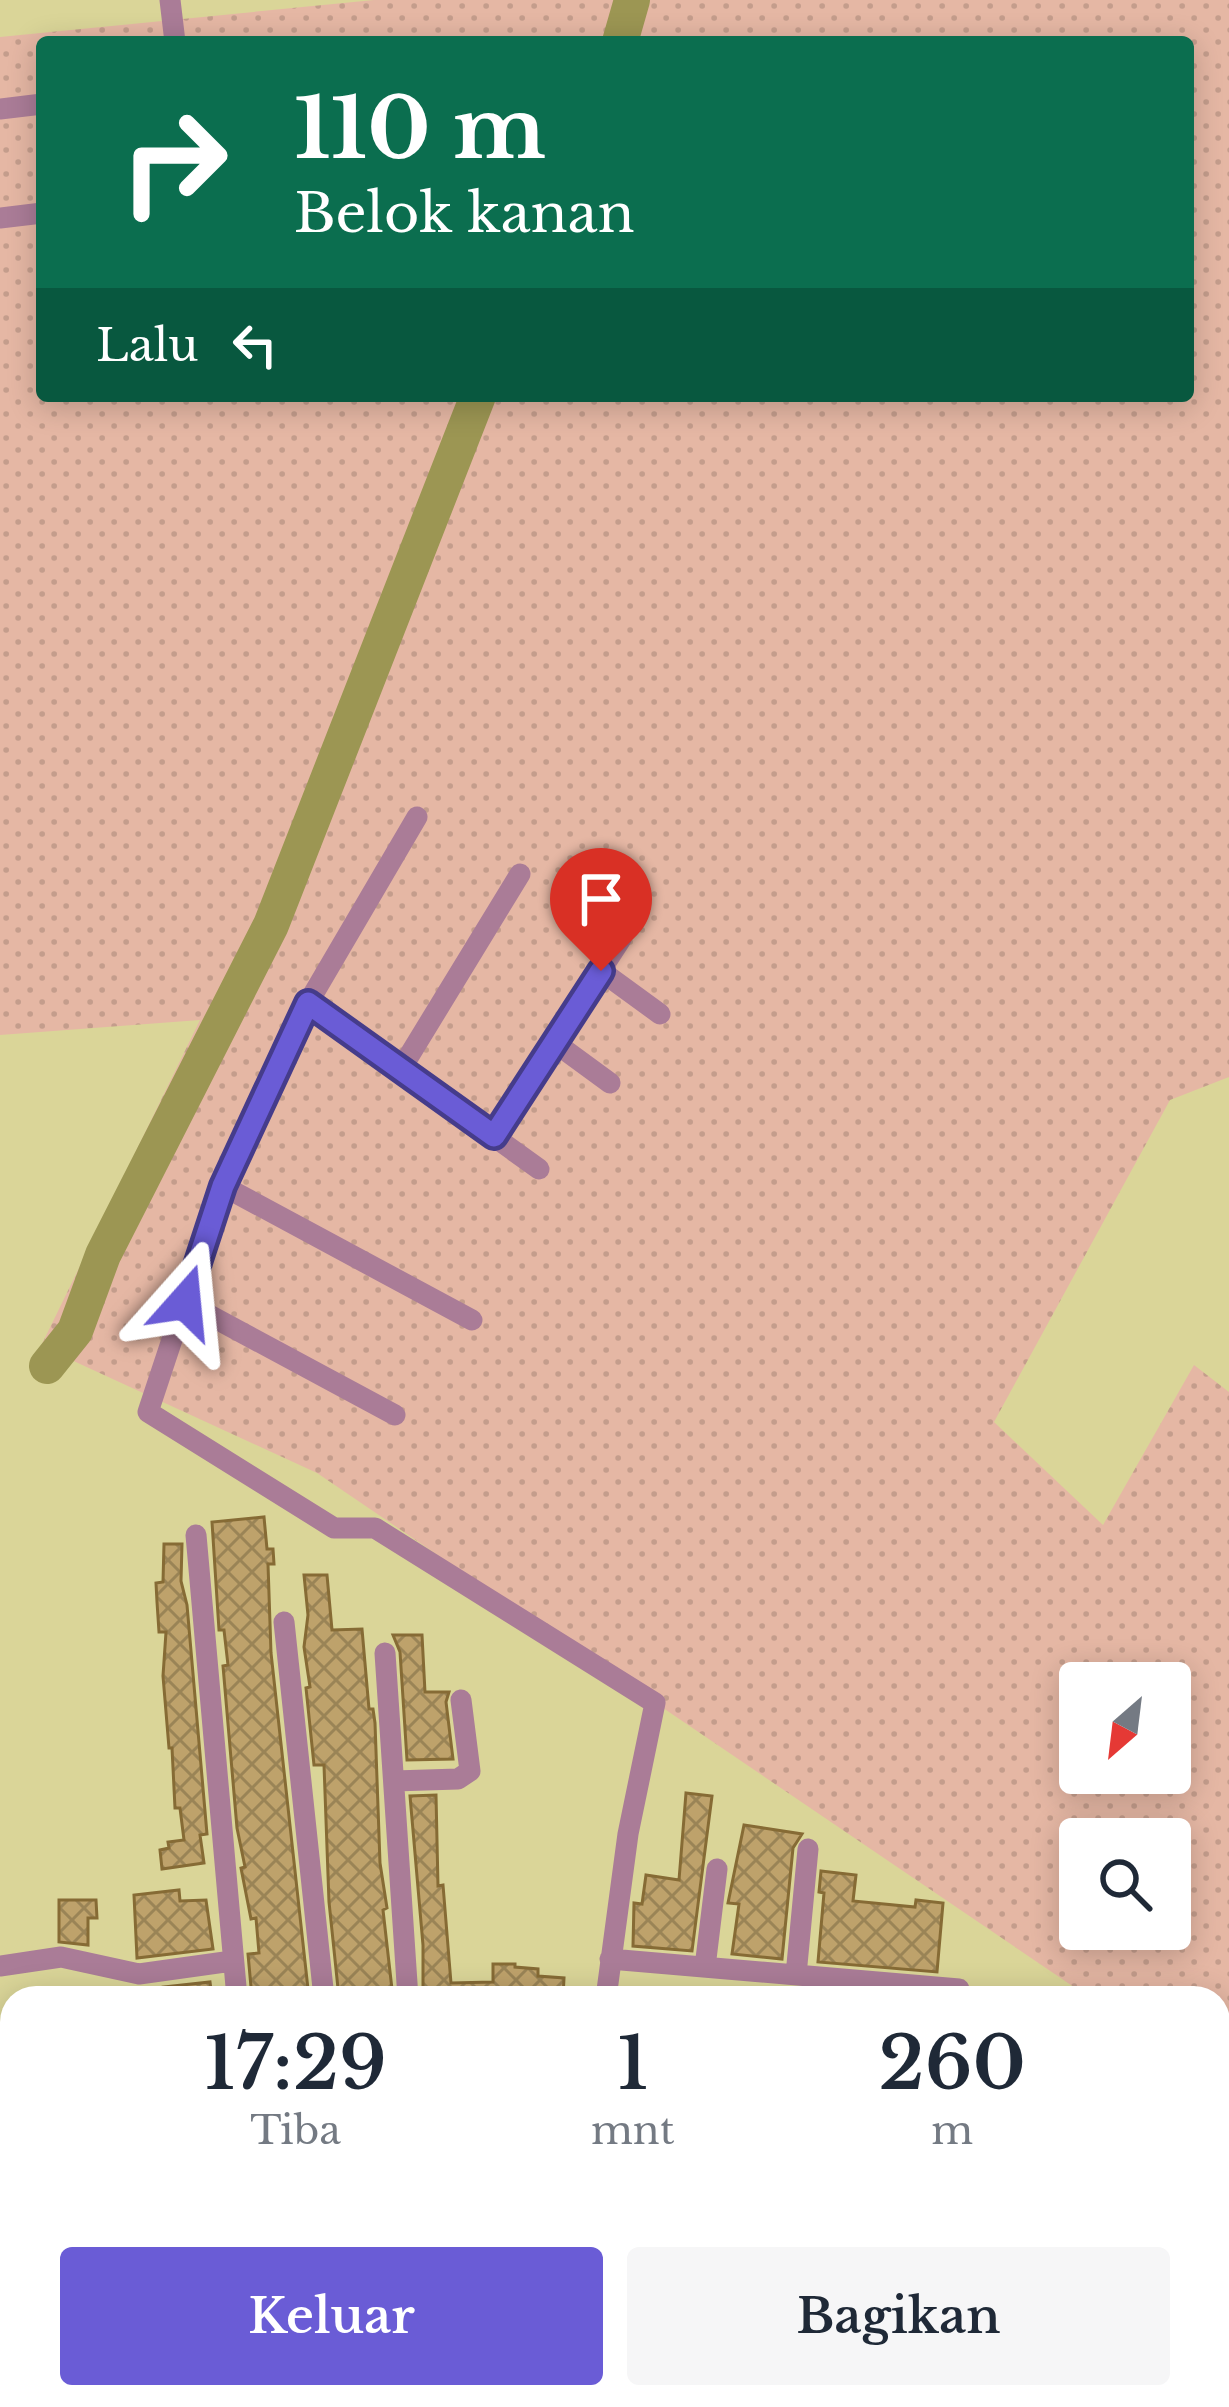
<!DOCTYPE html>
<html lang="id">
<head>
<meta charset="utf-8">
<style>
	:root { --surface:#fff; --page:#f6f6f7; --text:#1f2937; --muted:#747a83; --accent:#6a5cd6 }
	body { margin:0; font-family:"Libre Baskerville",serif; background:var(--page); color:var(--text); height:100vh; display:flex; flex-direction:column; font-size:45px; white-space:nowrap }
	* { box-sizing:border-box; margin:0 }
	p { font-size:39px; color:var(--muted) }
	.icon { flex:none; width:66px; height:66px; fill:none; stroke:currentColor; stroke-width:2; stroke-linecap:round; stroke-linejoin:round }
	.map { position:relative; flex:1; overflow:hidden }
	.details { position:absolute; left:0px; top:1986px; width:1230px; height:423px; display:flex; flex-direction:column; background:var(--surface); border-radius:36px 36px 0 0; box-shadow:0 6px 30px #0003 }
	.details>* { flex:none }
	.hud { position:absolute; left:36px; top:36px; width:1158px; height:366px; border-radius:12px; box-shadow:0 6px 30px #0003; background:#0b6e4f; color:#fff; overflow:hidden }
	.needle { width:78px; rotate:208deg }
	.buttons { position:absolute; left:1059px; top:1662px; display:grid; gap:24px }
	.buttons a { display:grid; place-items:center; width:132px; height:132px; border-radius:12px; background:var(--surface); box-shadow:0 6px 30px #0003; font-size:60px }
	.pin { position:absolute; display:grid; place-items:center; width:102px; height:102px; color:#fff; margin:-123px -51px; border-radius:50% 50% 50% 0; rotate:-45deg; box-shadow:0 0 12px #0007 }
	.pin .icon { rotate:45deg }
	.me { position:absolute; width:132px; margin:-66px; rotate:18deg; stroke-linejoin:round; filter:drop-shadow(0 0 9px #0008) }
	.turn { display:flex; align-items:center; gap:42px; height:252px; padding:0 60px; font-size:54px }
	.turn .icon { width:156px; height:156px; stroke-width:2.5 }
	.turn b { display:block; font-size:84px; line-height:102px }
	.then { display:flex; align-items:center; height:114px; padding:0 60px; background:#0003; gap:24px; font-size:45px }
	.eta { display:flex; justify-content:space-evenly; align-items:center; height:204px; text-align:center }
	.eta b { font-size:72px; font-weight:600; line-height:84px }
	.action { display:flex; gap:24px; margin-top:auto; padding:24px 60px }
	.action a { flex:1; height:138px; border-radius:12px; background:var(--accent); color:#fff; font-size:48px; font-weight:600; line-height:138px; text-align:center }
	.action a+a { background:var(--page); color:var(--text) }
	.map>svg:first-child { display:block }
	.grass { fill:url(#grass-dots); fill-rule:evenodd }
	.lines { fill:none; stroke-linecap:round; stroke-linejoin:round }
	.river { stroke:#9c9653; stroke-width:36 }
	.building { fill:url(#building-cross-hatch); stroke:#866b35; stroke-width:3 }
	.minor { stroke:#aa7c97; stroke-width:21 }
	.route-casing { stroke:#453c8b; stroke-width:30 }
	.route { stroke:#6a5cd6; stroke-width:21 }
</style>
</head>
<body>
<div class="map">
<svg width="1229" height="2407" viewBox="0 0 1229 2407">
	<defs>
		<pattern id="grass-dots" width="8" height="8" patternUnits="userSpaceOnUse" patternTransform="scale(3)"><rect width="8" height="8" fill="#e5b7a4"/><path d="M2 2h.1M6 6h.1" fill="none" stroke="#c49d8c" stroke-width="1.8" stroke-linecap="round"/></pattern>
		<pattern id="building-cross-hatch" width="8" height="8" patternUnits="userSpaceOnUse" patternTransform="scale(3)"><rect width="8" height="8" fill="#bea26b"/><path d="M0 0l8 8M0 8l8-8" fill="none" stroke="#9a8456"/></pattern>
	</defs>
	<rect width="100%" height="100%" fill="#dad598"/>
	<path class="grass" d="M374,0H1229V1077L1170,1100L994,1422L1103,1525L1194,1365L1229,1392V2093L1218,2085V1998H1090L317,1473L41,1346L200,1020L0,1035V37ZM42,42H1188V396H42ZM1080,1683H1170V1773H1080ZM1080,1839H1170V1929H1080Z"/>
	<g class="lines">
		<path class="river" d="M620,42L632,0
			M47,1366L75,1331L103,1255L271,925L478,396"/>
	</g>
	<path class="building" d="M264,1517L267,1549H273L274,1564H268L271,1653L309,1998H252L248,1954L259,1953L256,1918L251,1919L241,1868L245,1867L237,1828L223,1666L228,1665L224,1630H219L212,1522Z
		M164,1544H182L181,1581L187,1605L207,1834L200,1835L204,1863L162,1869L160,1850L169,1848L168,1842L184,1840L180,1808H175L172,1748H169L163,1676L166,1632H159L157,1602L156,1583L163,1582Z
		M304,1575H327L332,1630L362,1629L369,1709H373L375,1723L380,1863L387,1908L383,1910L393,1998H339L329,1902L324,1765H314L306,1688L310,1687L304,1647L308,1615Z
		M393,1635H422L425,1692H449L446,1702L453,1759L407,1760L400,1652Z
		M686,1793L712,1796L692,1951L633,1946L634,1903L642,1904L646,1875L679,1880Z
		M436,1795L438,1886L443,1885L451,1983L493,1982V1964H515V1967L538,1969V1976L564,1978L563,1998H423V1945L410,1796Z
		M744,1825L802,1834L793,1848L782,1959L732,1954L739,1904L728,1903Z
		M821,1871L856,1875L853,1901L915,1907L916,1900L943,1903L937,1972L818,1962L824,1893L819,1892Z
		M179,1890L180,1901L206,1900L213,1949L137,1958L134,1895Z
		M59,1900H96L97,1918H88V1945L59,1942Z
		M210,1982L212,1998H163V1987Z"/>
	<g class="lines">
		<path class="minor" d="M170,0L175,42
			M0,109L42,104
			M0,218L42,213
			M417,817L308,1003L223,1186L148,1412L334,1528H375L655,1703L628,1834L606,1998
			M601,971L660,1014
			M308,1003L539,1169
			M554,1042L610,1083
			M401,1069L520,874
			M493,1136L621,939
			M223,1186L472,1320
			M185,1302L395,1415
			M196,1535L237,1998
			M284,1622L324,1998
			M385,1653L408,1998
			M394,1781L458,1779L470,1771L461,1700
			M610,1959L959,1989
			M0,1966L61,1957L139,1974L232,1961
			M705,1967L717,1869
			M796,1975L808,1849
			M0,2080L12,2078
			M1218,2216L1229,2217
			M0,2279L12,2350
			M1218,2322L1229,2323
			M20,2397L22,2407
			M99,2397L101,2407
			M194,2397V2407
			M296,2397V2407
			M397,2397L398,2407
			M562,2407L564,2397"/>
	</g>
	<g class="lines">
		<g class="route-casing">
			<path id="route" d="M185,1302L223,1186L308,1003L494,1136L601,971"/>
		</g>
		<use href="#route" class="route"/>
	</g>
</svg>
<div class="buttons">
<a><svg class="needle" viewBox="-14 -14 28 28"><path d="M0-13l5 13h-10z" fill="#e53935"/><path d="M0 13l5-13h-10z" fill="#747a83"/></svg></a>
<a><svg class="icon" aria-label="search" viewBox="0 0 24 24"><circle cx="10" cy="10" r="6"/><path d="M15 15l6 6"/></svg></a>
</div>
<div class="pin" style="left:601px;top:971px;background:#d93025"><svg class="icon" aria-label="arrive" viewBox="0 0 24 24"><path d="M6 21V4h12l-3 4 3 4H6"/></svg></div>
<svg class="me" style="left:185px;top:1302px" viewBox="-20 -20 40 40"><path d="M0-17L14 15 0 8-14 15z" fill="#6a5cd6" stroke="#fff" stroke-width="4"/></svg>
<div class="hud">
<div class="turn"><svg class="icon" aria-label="right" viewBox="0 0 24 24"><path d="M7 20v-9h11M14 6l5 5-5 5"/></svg><div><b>110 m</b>Belok kanan</div></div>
<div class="then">Lalu<svg class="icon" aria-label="left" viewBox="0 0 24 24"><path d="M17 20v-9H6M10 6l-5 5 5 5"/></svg></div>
</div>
<section class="details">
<div class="eta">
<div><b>17:29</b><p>Tiba</p></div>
<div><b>1</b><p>mnt</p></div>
<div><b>260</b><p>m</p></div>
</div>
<div class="action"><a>Keluar</a><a>Bagikan</a></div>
</section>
</div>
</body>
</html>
